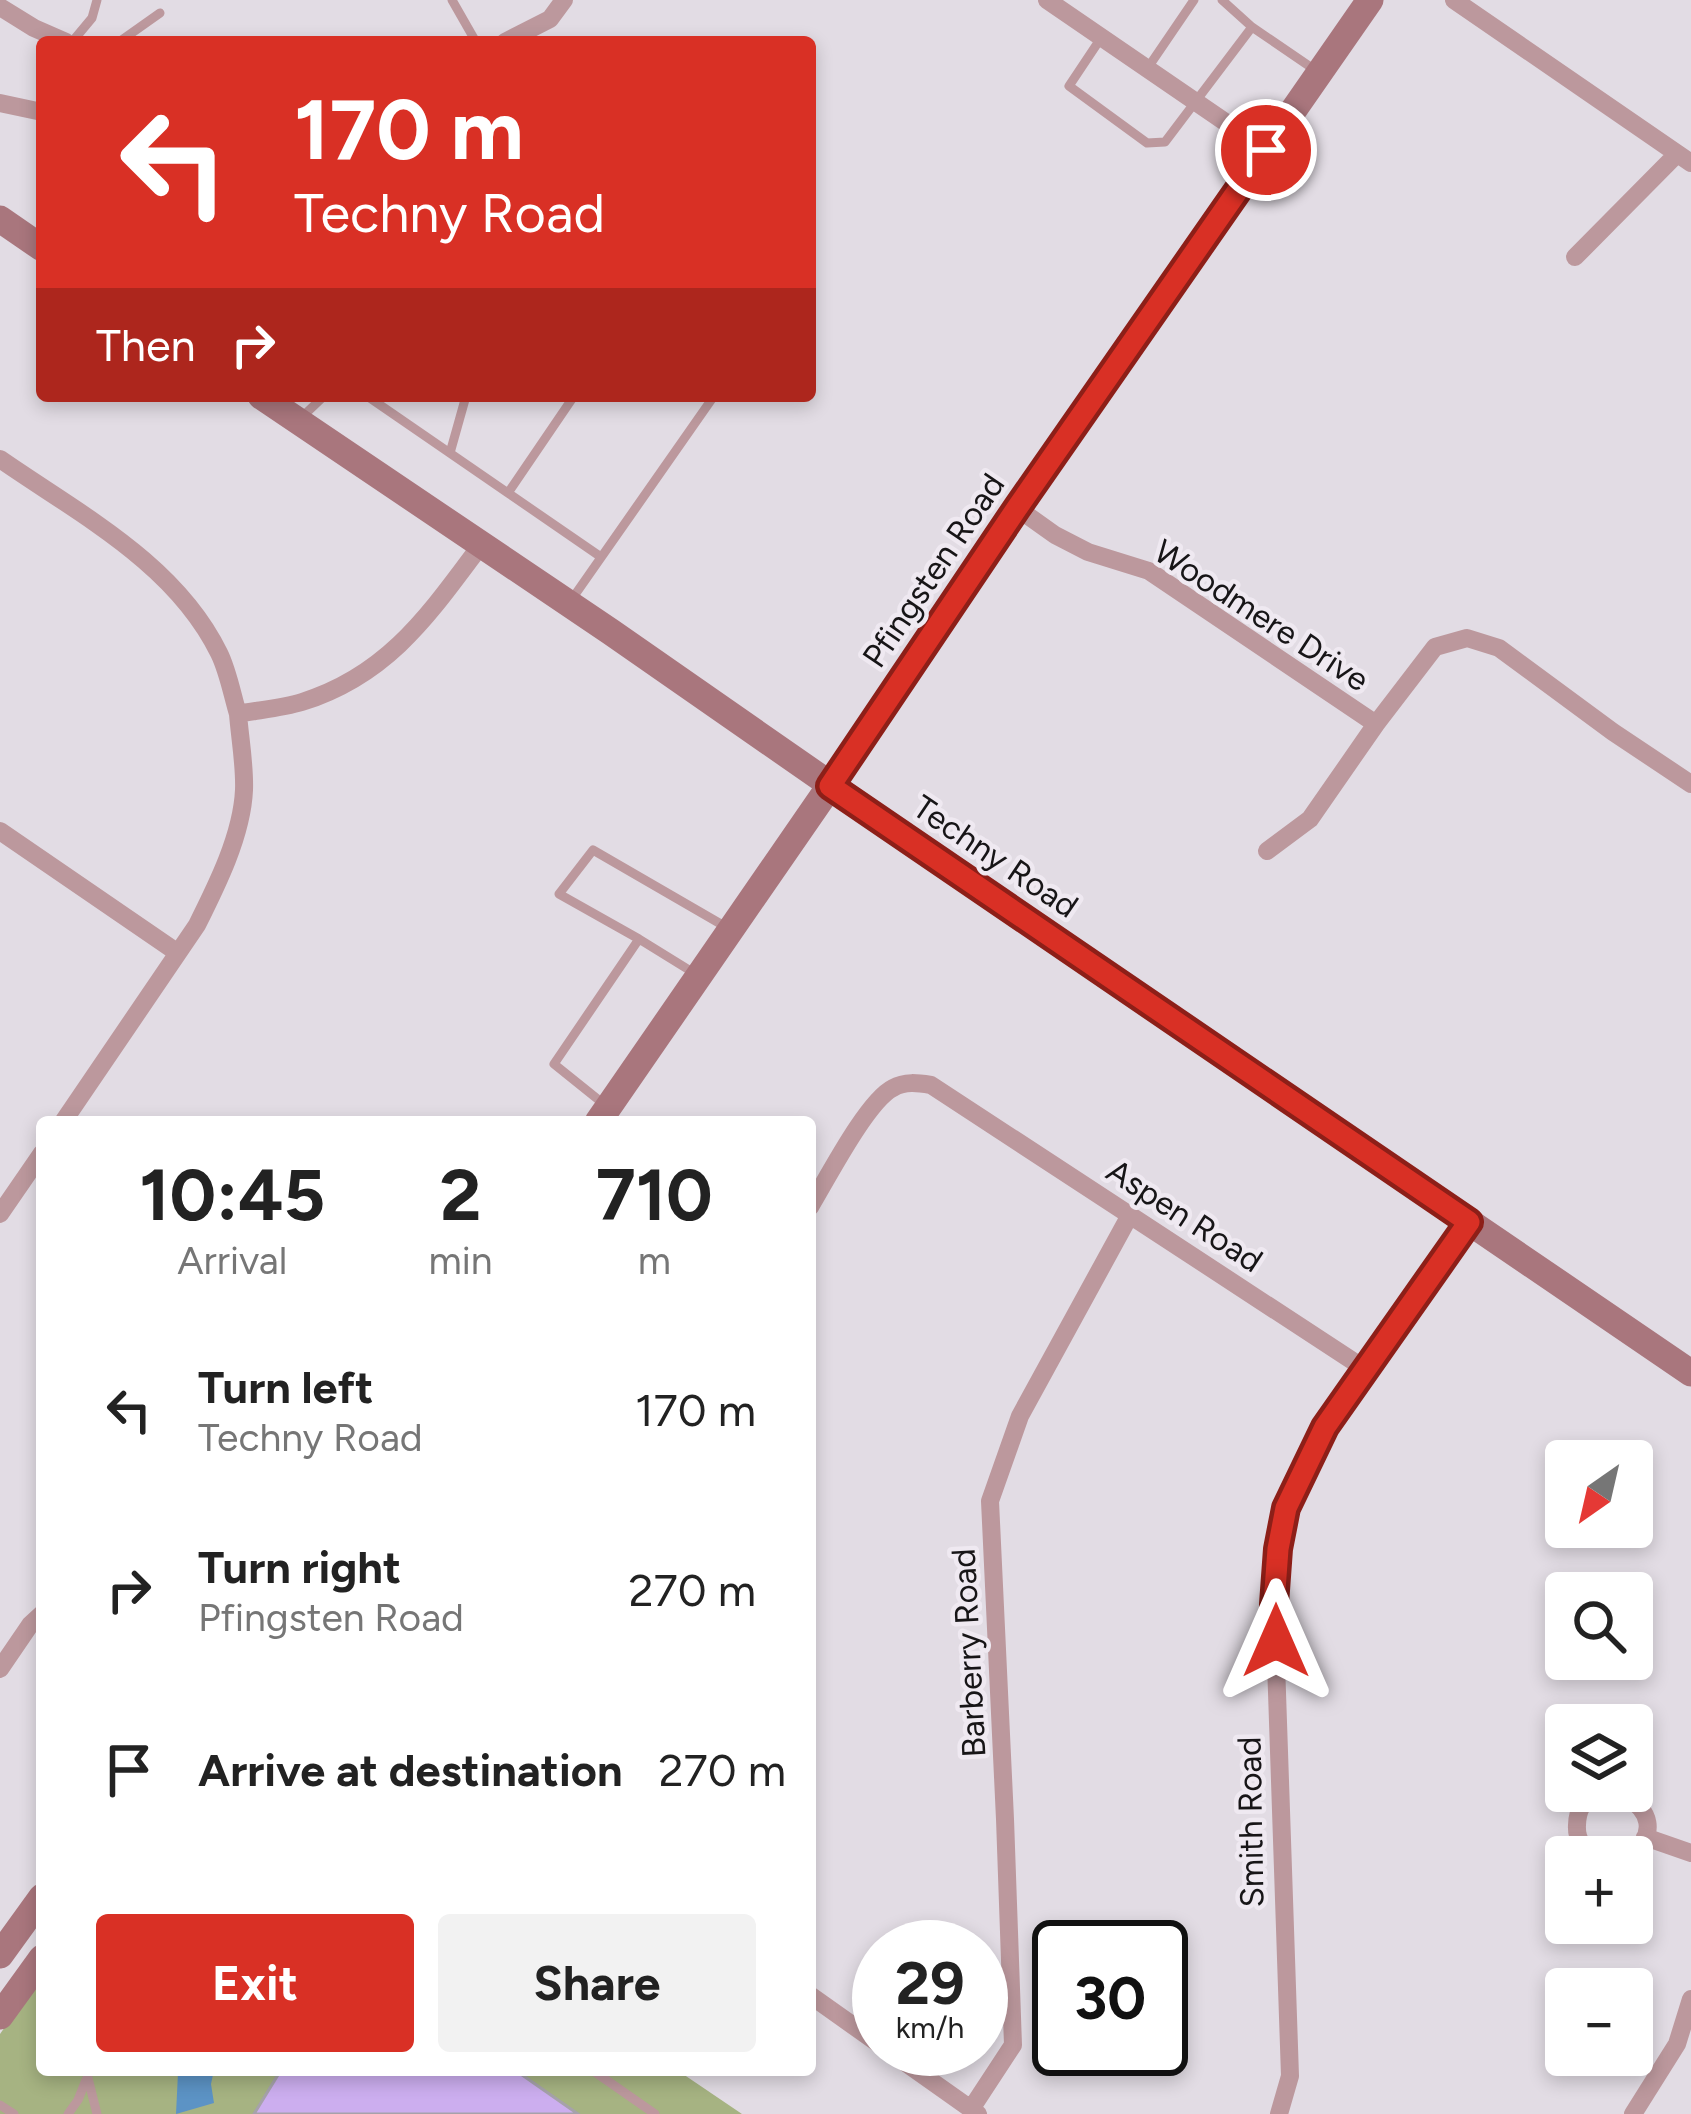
<!DOCTYPE html>
<html lang="en">
<head>
<meta charset="utf-8">
<style>
	:root { --surface:#fff; --page:#f2f2f2; --text:#222; --muted:#767676; --accent:#d93025 }
	body { margin:0; font-family:Figtree,sans-serif; background:var(--page); color:var(--text); height:100vh; display:flex; flex-direction:column; font-size:45px; white-space:nowrap }
	* { box-sizing:border-box; margin:0 }
	p { font-size:39px; color:var(--muted) }
	.icon { flex:none; width:66px; height:66px; fill:none; stroke:currentColor; stroke-width:2; stroke-linecap:round; stroke-linejoin:round }
	.map { position:relative; flex:1; overflow:hidden }
	.details { position:absolute; left:36px; top:1116px; width:780px; height:960px; display:flex; flex-direction:column; background:var(--surface); border-radius:12px; box-shadow:0 6px 18px #0003 }
	.details>* { flex:none }
	.banner { position:absolute; left:36px; top:36px; width:780px; height:366px; border-radius:12px; box-shadow:0 6px 18px #0003; background:#d93025; color:#fff; overflow:hidden }
	.needle { width:78px; rotate:214deg }
	.controls { position:absolute; left:1545px; top:1440px; display:grid; gap:24px }
	.controls a { display:grid; place-items:center; width:108px; height:108px; border-radius:12px; background:var(--surface); box-shadow:0 6px 18px #0003; font-size:60px }
	.speed { position:absolute; left:852px; top:1920px; display:flex; gap:24px; font-size:60px; font-weight:700; text-align:center }
	.speed>* { display:grid; place-content:center; width:156px; height:156px; border-radius:50%; background:var(--surface); box-shadow:0 6px 18px #0003; line-height:1 }
	.speed small { font-size:30px; font-weight:400 }
	.speed .limit { border:6px solid #111; border-radius:18px; background:#fff; color:#111 }
	.pin { position:absolute; display:grid; place-items:center; width:102px; height:102px; color:#fff; margin:-51px; border:6px solid #fff; border-radius:50%; box-shadow:0 3px 12px #0007 }
	.me { position:absolute; width:132px; margin:-66px; rotate:0deg; stroke-linejoin:round; filter:drop-shadow(0 0 9px #0008) }
	.turn { display:flex; align-items:center; gap:42px; height:252px; padding:0 60px; font-size:54px }
	.turn .icon { width:156px; height:156px; stroke-width:2.5 }
	.turn b { display:block; font-size:84px; line-height:102px }
	.then { display:flex; align-items:center; height:114px; padding:0 60px; background:#0003; gap:24px; font-size:45px }
	.eta { display:flex; justify-content:space-evenly; align-items:center; height:204px; text-align:center }
	.eta b { font-size:72px; font-weight:700; line-height:84px }
	.action { display:flex; gap:24px; margin-top:auto; padding:24px 60px }
	.action a { flex:1; height:138px; border-radius:12px; background:var(--accent); color:#fff; font-size:48px; font-weight:700; line-height:138px; text-align:center }
	.action a+a { background:var(--page); color:var(--text) }
	ul { padding:0; list-style:none }
	li { display:flex; align-items:center; gap:36px; height:180px; padding:0 60px }
	li div { flex:1 }
	li b { display:block; font-size:45px }
	li em { font-style:normal }
	.map>svg:first-child { display:block }
	.green { fill:#a6b382 }
	.water { fill:#5c93c5 }
	.building { fill:#ccaeef; stroke:#a6a2aa; stroke-width:3 }
	.lines { fill:none; stroke-linecap:round; stroke-linejoin:round }
	.lane { stroke:#bc989d; stroke-width:9 }
	.street { stroke:#bc989d; stroke-width:18 }
	.secondary { stroke:#a9767d; stroke-width:27 }
	.route-casing { stroke:#8d1f18; stroke-width:30 }
	.route { stroke:#d93025; stroke-width:21 }
	.labels { text-anchor:middle; stroke-width:9; stroke-linejoin:round; paint-order:stroke }
	.street-label { font-size:33px; fill:#171517; stroke:#efe9f1 }
</style>
</head>
<body>
<div class="map">
<svg width="1691" height="2114" viewBox="0 0 1691 2114">
	<rect width="100%" height="100%" fill="#e2dce4"/>
	<path class="green" d="M42,1974V2070H677L742,2114H0V2034Z"/>
	<path class="water" d="M181,2070H214L211,2084L214,2103L176,2114L178,2073Z"/>
	<path class="building" d="M281,2070H515L578,2114H254Z"/>
	<g class="lines">
		<path class="lane" d="M452,0L476,42
			M1222,0L1252,27
			M1101,38L1069,86L1147,143L1165,142L1252,27L1315,70
			M72,42L92,18L97,0
			M119,42L160,13
			M1147,69L1194,0
			M367,396L508,493
			M574,396L508,493L601,557
			M302,417L324,396
			M450,453L466,396
			M572,599L714,396
			M639,939L694,973
			M605,1105L554,1064L639,939L559,894L593,850L726,927
			M86,2070L97,2114
			M592,2070L655,2114
			M0,2105L14,2114
			M68,2114L78,2100L86,2080"/>
		<path class="street" d="M1047,0L1266,150
			M1454,0L1691,163
			M0,7L34,28L66,42
			M505,42L550,19L564,0
			M0,103L42,112
			M1575,257L1677,154
			M0,459C79,514 175,563 219,653C228,671 232,694 238,714C259,710 282,708 302,702C389,675 430,613 481,545
			M1017,508L1055,535L1088,552L1149,571L1376,724
			M0,831L178,953
			M1267,851L1310,819L1376,724L1435,647L1467,638L1499,648L1613,732L1691,784
			M63,1122L197,925C217,885 242,835 244,790C245,766 240,739 238,714
			M810,1207C827,1179 867,1101 893,1088C905,1081 918,1083 931,1085L1365,1369
			M0,1214L42,1153
			M0,1669L30,1625L42,1614
			M1645,1837L1691,1853
			M1595,1857C1584,1849 1576,1840 1577,1825C1579,1758 1691,1809 1629,1857
			M810,1995L879,2044
			M886,2049L978,2114
			M971,2109L1013,2045L1005,1819L990,1501L1020,1416L1130,1215
			M1279,2114L1290,2076L1274,1604L1278,1549L1286,1508L1325,1427L1469,1222
			M1633,2114L1677,2044L1691,1999"/>
		<path class="secondary" d="M0,219L42,248
			M261,396L611,632L976,886L1691,1373
			M598,1122L830,786L1017,508L1370,0
			M0,1955L42,1897
			M0,2016L42,1958"/>
	</g>
	<g class="lines">
		<g class="route-casing">
			<path id="route" d="M1266,150L1017,508L830,786L1469,1222L1325,1427L1286,1508L1278,1549L1274,1604L1276,1641"/>
		</g>
		<use href="#route" class="route"/>
	</g>
	<g class="labels">
		<g class="street-label">
			<text transform="translate(933 570) rotate(-56)" y="12">Pfingsten Road</text>
			<text transform="translate(1262 615) rotate(33)" y="12">Woodmere Drive</text>
			<text transform="translate(996 856) rotate(34)" y="12">Techny Road</text>
			<text transform="translate(1185 1215) rotate(33)" y="12">Aspen Road</text>
			<text transform="translate(968 1653) rotate(-93)" y="12">Barberry Road</text>
			<text transform="translate(1250 1822) rotate(-91)" y="12">Smith Road</text>
		</g>
	</g>
</svg>
<div class="controls">
<a><svg class="needle" viewBox="-14 -14 28 28"><path d="M0-13l5 13h-10z" fill="#e53935"/><path d="M0 13l5-13h-10z" fill="#767676"/></svg></a>
<a><svg class="icon" aria-label="search" viewBox="0 0 24 24"><circle cx="10" cy="10" r="6"/><path d="M15 15l6 6"/></svg></a>
<a><svg class="icon" aria-label="layers" viewBox="0 0 24 24"><path d="M12 4l9 5-9 5-9-5zM3 14l9 5 9-5"/></svg></a>
<a>+</a>
<a>−</a>
</div>
<div class="speed"><div>29<small>km/h</small></div><div class="limit">30</div></div>
<div class="pin" style="left:1266px;top:150px;background:#d93025"><svg class="icon" aria-label="arrive" viewBox="0 0 24 24"><path d="M6 21V4h12l-3 4 3 4H6"/></svg></div>
<svg class="me" style="left:1276px;top:1641px" viewBox="-20 -20 40 40"><path d="M0-17L14 15 0 8-14 15z" fill="#d93025" stroke="#fff" stroke-width="4"/></svg>
<div class="banner">
<div class="turn"><svg class="icon" aria-label="left" viewBox="0 0 24 24"><path d="M17 20v-9H6M10 6l-5 5 5 5"/></svg><div><b>170 m</b>Techny Road</div></div>
<div class="then">Then<svg class="icon" aria-label="right" viewBox="0 0 24 24"><path d="M7 20v-9h11M14 6l5 5-5 5"/></svg></div>
</div>
<section class="details">
<div class="eta">
<div><b>10:45</b><p>Arrival</p></div>
<div><b>2</b><p>min</p></div>
<div><b>710</b><p>m</p></div>
</div>
<ul>
<li><svg class="icon" aria-label="left" viewBox="0 0 24 24"><path d="M17 20v-9H6M10 6l-5 5 5 5"/></svg><div><b>Turn left</b><p>Techny Road</p></div><em>170 m</em></li>
<li><svg class="icon" aria-label="right" viewBox="0 0 24 24"><path d="M7 20v-9h11M14 6l5 5-5 5"/></svg><div><b>Turn right</b><p>Pfingsten Road</p></div><em>270 m</em></li>
<li><svg class="icon" aria-label="arrive" viewBox="0 0 24 24"><path d="M6 21V4h12l-3 4 3 4H6"/></svg><div><b>Arrive at destination</b></div><em>270 m</em></li>
</ul>
<div class="action"><a>Exit</a><a>Share</a></div>
</section>
</div>
</body>
</html>
